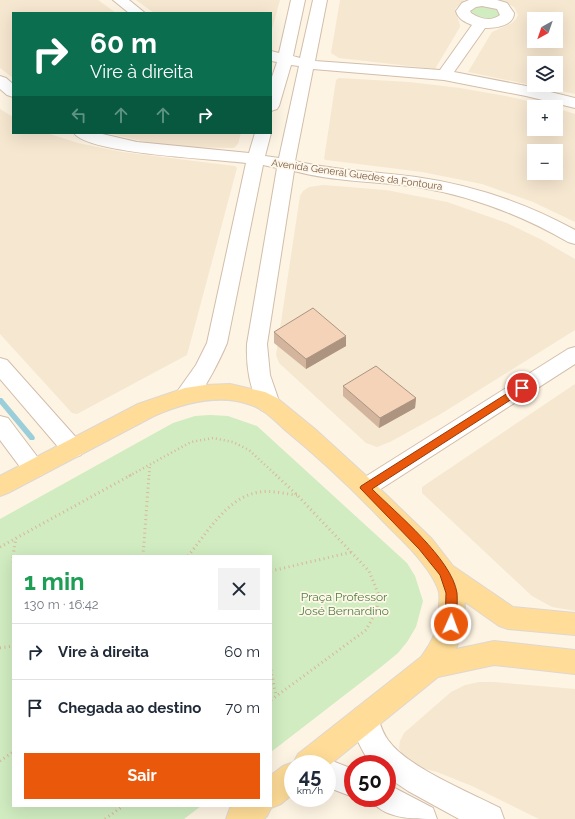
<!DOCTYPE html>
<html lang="pt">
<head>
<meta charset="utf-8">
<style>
	:root { --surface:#fff; --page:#f2f2f3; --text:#1f2937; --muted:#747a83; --line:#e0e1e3; --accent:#ea580c }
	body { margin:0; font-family:Raleway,sans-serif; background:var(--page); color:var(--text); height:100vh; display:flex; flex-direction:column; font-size:15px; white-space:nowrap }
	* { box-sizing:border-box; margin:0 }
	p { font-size:13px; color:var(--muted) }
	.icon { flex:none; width:22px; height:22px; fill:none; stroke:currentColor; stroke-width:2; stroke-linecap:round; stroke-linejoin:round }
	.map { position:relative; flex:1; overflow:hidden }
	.sheet { position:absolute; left:12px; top:555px; width:260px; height:252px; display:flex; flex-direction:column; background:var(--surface); border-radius:0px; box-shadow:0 4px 16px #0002 }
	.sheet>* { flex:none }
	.guide { position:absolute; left:12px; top:12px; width:260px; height:122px; border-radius:0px; box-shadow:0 4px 16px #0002; background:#0b6e4f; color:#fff; overflow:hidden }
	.needle { width:26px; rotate:220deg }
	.buttons { position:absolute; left:527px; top:12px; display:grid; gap:8px }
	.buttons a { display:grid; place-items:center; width:36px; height:36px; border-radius:0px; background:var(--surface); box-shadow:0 4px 16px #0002; font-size:20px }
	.speed { position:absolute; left:284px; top:755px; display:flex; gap:8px; font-size:20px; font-weight:700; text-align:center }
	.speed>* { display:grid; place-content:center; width:52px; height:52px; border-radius:50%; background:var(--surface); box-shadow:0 4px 16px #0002; line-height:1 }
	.speed small { font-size:10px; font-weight:400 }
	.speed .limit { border:6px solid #d22; background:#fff; color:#111 }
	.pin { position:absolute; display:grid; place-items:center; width:34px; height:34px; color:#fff; margin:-17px; border:2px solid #fff; border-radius:50%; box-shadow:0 1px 4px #0007 }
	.me { position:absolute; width:44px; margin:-22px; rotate:2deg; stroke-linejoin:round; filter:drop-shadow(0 0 3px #0008) }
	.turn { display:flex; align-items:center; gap:14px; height:84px; padding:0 12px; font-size:18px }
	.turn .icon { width:52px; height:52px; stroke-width:2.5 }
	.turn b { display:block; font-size:28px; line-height:34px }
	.lanes { display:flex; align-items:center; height:38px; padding:0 12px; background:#0003; justify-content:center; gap:20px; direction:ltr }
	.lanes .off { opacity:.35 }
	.round { display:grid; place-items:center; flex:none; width:42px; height:42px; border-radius:0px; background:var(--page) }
	.overview { display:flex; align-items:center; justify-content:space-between; height:68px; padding:0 12px }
	h1 { font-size:24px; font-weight:700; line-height:30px; color:#1e9e55 }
	.action { display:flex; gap:8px; margin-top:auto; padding:8px 12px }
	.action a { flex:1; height:46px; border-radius:0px; background:var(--accent); color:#fff; font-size:16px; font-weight:700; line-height:46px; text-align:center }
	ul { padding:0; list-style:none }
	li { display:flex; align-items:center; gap:12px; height:56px; padding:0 12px; border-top:1px solid var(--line) }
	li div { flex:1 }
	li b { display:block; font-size:15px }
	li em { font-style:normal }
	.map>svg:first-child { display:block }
	.residential { fill:#f6e7d0; fill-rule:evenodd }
	.green { fill:#d0ecc0 }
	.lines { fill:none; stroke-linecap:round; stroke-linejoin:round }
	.stream { fill:#9bcedb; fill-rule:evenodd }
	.minor-casing { stroke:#d2beab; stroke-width:2 }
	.major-casing { stroke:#ded7d3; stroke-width:2 }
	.path-far1 { stroke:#dab69b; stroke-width:2.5; stroke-dasharray:1 3; stroke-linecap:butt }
	.path { stroke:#dab69b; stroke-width:3; stroke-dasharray:1 3.5; stroke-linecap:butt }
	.minor { fill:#fff; fill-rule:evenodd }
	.major { fill:#ffdd98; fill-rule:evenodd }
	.wall { fill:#d3b59e }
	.shaded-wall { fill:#ac9481 }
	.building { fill:#f5d3b8; stroke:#ac9481 }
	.route { fill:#ea580c; stroke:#983908 }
	.labels { text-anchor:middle; stroke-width:3.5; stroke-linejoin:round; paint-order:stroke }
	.far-street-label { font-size:10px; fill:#775a47; stroke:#fff8ea }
	.park-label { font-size:12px; fill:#4e7e3e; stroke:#fff8ea }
</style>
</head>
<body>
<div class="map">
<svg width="575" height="819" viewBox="0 0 575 819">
	<rect width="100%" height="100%" fill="#fef4e3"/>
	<path class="residential" d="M0,0H98L116,13H13V78L0,68Z
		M136,0H280L271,33V13H154Z
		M340,0H465L455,9L460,25V27L435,69L339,58L331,53Z
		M500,0H575V94L468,72L492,32L512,23L516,19L518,15L514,7ZM534,19H556V41H534ZM534,63H556V85H534Z
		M339,78L409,82L460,88L511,97L552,107H534V129H556V108L575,114V222L533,202L482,184L422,172L326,160L324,159L336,80ZM534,151H556V173H534Z
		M0,109L13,117V133H47L78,143L122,152L235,166L237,168L187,355L77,414L72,413L0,334Z
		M107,133H241L238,144L234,148L173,147L151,143Z
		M323,185L386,190L447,202L507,223L542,240L575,259V330L439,415L390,442L377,447L366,443L279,363L276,355L300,196L303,191L309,187Z
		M575,384V611L552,607L532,596L422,493V487Z
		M479,682H494L575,689V819H539L472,786L437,772L417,767L402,755L399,748L400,741L404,733L451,692L465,685Z"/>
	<path class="green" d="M492,5L504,13L497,20L474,19L467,9L470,7Z
		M210,415L228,416L257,426L407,563L415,576L423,601L416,627L407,642L398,653L381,667L271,752V556H13V806H201L184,819H0V519L173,423L195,416Z"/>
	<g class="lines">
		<path class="stream" d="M0,398H2L34,436L35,438L34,440H30L0,404Z"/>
		<g class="minor-casing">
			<path id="minor" d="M113,0H129L145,13H129Z
				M291,0H305L293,56L300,58L313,0H327L315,61L440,70L472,25C465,22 458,19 456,11L462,3L469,0H497L507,3L514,13C514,26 495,28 485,28L454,72L526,86L575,98V108L526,96L444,80L313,69L295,161C335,171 376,171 416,177C472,185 526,203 575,230V244L568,242C521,215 472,196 417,187C376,181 334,182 294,171L267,344L270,375L280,404L277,410L269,412L261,410C250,390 246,367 247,344L277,168L263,165L227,343C222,355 203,395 192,402C187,405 182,403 177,402L174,396L196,365L207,343L246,163C217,159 88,154 74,133H98L137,142L249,153L255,133H271L265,156L279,158L299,66L291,65L279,106L277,109L271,111V80L277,62L271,61V51L279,53ZM482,6L497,9L500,15C491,22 480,19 471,13L470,11L476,7Z
				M0,76L6,78L13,84V97L7,95L0,89Z
				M575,347V364L373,494L365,497L357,494L353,488L357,482L568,349Z
				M0,358L7,360L81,443L84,449L81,455L73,458L65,455L0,379Z
				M0,416L8,418L42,463L46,469L42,475L34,478L26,475L0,440Z
				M365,705L375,709C379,719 381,731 388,740C407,767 469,792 500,808L504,819H459L408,791L387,777V764H371C364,755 350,728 351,718C352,715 354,711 355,709Z
				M327,759L353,769V797L327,787V764H316Z
				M387,784L433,808L437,819C412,819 382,819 370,798H387Z"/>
		</g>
		<g class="major-casing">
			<path id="major" d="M230,384L265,392L277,398L315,429L373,482L432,539L453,566L513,607L575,613V635L508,629L499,626L465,602L464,625L456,649L494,641L575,650V674L494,665L438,677L327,767V764H293V794L281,804L271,808L267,816L264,819H226L230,808L234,806H271V775L283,766L294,762L298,754L421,657C434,639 438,630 439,607C439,602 440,596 439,592C435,578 424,565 415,554C404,541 390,529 379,517C349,486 318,457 285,430C275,421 264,409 251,405C219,393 184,403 154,416L8,493L0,496V476L138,404L185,388L205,385Z"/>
		</g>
		<path class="path-far1" d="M129,476L191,442L213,438L233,442L249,450L277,476
			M149,476L150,465"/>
		<path class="path" d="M0,547L131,475
			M13,556L16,538
			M143,556L149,475
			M188,556C207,533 228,496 260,492C272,490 285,494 297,495
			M13,557V566
			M271,571L352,552
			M0,648L13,646
			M271,670L276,696
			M271,700L366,630L377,610L378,593L369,571L297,495L276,475
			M0,761L13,752
			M105,819L123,806"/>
		<use href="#minor" class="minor"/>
		<use href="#major" class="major"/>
	</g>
	<path class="wall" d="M274,332L346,346L306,369L274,343Z
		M343,386L416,398L415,408L379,428L343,396Z"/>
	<path class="shaded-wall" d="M346,336V346L306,369V359Z
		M416,398L415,408L379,428L380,418Z"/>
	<path class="building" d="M313,308L346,336L306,359L274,332Z
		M376,366L416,398L380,418L343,386Z"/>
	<path class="route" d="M522,384L526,385L527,388L526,390L372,489C396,513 452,559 457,593C458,603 456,615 456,624L454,628L451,629L447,628L445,624L446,593L440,575L419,549L360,488L361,486Z"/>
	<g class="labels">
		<g class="far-street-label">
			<text transform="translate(357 174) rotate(8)" y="4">Avenida General Guedes da Fontoura</text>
		</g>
		<g class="park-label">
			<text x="344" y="601">Praça Professor<tspan x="344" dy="14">José Bernardino</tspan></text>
		</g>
	</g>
</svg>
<div class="buttons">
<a><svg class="needle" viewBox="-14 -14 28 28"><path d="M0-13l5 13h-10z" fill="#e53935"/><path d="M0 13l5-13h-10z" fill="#747a83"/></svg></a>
<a><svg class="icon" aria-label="layers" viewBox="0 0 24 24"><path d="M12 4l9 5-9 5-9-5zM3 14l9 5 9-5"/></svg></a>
<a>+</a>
<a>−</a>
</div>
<div class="speed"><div>45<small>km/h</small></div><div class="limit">50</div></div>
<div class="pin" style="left:522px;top:388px;background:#d93025"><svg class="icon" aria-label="arrive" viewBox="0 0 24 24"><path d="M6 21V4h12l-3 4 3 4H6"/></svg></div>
<svg class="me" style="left:451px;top:624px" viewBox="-20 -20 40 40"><circle r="17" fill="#ea580c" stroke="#fff" stroke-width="3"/><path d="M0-11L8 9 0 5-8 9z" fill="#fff"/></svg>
<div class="guide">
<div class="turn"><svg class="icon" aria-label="right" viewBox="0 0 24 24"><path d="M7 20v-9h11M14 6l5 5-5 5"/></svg><div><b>60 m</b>Vire à direita</div></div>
<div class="lanes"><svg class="icon off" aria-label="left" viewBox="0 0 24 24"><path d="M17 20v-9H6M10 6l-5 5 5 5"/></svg><svg class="icon off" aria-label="ahead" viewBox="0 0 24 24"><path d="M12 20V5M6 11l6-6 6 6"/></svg><svg class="icon off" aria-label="ahead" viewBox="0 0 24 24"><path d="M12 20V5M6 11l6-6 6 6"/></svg><svg class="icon" aria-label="right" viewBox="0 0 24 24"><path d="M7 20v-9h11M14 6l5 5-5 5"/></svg></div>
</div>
<section class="sheet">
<div class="overview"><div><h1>1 min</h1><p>130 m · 16:42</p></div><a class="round"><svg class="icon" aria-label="close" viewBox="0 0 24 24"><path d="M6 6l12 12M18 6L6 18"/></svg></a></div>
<ul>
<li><svg class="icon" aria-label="right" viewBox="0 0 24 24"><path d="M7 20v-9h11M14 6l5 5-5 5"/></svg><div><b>Vire à direita</b></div><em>60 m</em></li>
<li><svg class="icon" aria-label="arrive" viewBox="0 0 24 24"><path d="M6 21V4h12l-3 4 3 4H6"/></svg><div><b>Chegada ao destino</b></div><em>70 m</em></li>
</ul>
<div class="action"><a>Sair</a></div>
</section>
</div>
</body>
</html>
